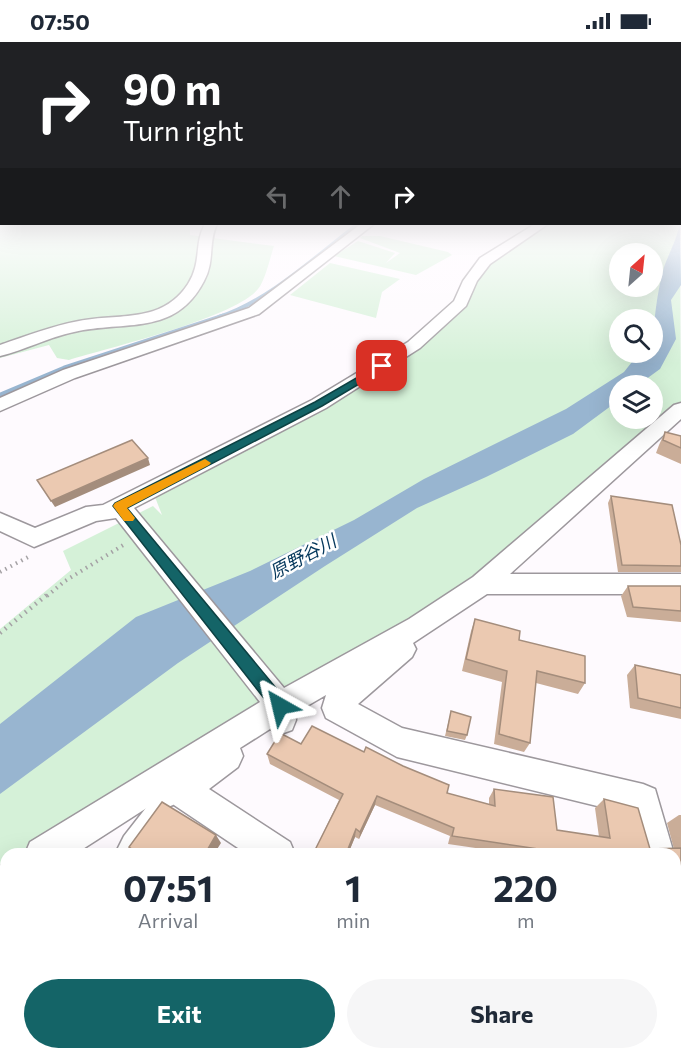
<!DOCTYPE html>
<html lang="en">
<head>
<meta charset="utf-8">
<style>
	:root { --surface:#fff; --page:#f6f6f7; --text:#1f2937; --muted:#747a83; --accent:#146467 }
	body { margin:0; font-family:Commissioner,"Noto Sans JP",sans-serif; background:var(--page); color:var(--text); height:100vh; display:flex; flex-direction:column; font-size:22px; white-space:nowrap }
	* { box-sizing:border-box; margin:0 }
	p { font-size:20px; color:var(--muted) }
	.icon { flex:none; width:33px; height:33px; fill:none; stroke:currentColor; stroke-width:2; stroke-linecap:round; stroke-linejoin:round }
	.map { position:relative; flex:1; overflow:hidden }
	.details { position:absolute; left:0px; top:806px; width:681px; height:212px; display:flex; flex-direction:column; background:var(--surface); border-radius:18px 18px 0 0; box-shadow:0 6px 24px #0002 }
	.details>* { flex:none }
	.guide { position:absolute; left:0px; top:0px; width:681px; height:183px; box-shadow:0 6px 24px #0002; background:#202124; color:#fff; overflow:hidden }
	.needle { width:39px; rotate:27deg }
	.controls { position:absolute; left:609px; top:201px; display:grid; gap:12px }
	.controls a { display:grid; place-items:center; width:54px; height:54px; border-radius:50%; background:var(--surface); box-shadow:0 6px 24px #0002; font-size:30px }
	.pin { position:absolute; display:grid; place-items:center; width:51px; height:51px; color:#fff; margin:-26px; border-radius:12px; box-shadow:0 3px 9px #0006 }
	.me { position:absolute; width:66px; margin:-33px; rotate:323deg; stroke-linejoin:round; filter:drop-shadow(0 0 4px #0008) }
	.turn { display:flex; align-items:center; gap:21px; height:126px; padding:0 24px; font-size:27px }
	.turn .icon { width:78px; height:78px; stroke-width:2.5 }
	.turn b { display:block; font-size:42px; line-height:51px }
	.lanes { display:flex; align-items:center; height:57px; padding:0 24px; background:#0003; justify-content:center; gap:30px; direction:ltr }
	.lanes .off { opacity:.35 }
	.eta { display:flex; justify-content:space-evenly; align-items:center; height:102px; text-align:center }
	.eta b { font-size:36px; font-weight:700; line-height:42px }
	.cta { display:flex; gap:12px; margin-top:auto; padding:12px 24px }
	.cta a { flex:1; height:69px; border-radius:36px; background:var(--accent); color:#fff; font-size:24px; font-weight:700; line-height:69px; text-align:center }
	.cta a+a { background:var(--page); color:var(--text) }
	.status { display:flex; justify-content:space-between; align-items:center; height:42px; padding:0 30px; background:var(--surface); direction:ltr }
	.status svg { height:16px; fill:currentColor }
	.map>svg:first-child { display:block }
	.green { fill:#d5f1d8; fill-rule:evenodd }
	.water { fill:#98b5d0 }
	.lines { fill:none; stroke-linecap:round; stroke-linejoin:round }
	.stream-far1 { stroke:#98b5d0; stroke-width:4 }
	.stream { stroke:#98b5d0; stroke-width:4.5 }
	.service-casing { stroke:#9d989d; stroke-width:3 }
	.minor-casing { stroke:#9d989d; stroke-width:3 }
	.path-far1 { stroke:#a5a2a5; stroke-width:4; stroke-dasharray:1.5 4.5; stroke-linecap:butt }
	.path { stroke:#a5a2a5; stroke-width:4.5; stroke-dasharray:1.5 5; stroke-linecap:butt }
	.service { fill:#fff; fill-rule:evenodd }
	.minor { fill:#fff; fill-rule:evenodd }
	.wall { fill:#caad98 }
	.shaded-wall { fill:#a48d7c }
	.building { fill:#ebc9b1; stroke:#a48d7c; stroke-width:1.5 }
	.route { fill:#146467; stroke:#0d4143; stroke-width:1.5 }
	.slow { fill:#f59e0b }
	.labels { text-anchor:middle; stroke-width:5; stroke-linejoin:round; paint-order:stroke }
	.water-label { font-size:18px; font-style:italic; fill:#04375b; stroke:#fff }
</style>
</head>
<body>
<div class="status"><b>07:50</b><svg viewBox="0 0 49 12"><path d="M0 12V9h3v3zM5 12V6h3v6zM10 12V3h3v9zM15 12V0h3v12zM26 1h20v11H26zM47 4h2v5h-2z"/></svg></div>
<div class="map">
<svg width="681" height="1016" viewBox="0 0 681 1016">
	<rect width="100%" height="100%" fill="#fefafe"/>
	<path class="green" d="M0,180L190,182V193L274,204C270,216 265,239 258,247C235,276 108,306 69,318L57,316L49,303L0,316Z
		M680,180L681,366L482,542L22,811L6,812V823L0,827V587L71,528L63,509L153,464L162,473L155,455L317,371L426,293L470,239L542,182ZM620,212H652V244H620ZM620,278H652V310H620ZM620,344H652V376H620Z
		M362,194H380L448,210L452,213L416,233L334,214L358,199L395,211L386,221L400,211L360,196Z
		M330,221L400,237L382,250L376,276L290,253Z"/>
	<path class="water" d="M680,180L681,243L671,258L676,297L660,327L638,343L620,344L619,358L573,392L486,435L417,466L325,524L178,621L0,752V682L136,575L250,529L354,478L424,437L566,367L624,330L639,311L652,310C653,285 657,249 664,225C670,209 677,197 680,180Z"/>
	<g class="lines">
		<path class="stream-far1" d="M219,275C269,259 316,214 358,182"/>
		<path class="stream" d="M0,353L64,326L223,274"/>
		<g class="service-casing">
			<path id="service" d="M184,742L190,744L192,750L190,756L168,765L134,812H115L124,794L156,753Z
				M50,1011H72L70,1016H48Z"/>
		</g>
		<g class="minor-casing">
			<path id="minor" d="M205,182H217C208,200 215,219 204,239C175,295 125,278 74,290C49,295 25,308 0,314V303C26,294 52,284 79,279C119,271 162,282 188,242C202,220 194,201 205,182Z
				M361,182H374L259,272L75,336L0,369V356L63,328L249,266Z
				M535,182H548L490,222L477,239L466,264L420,306L326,366L134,466L284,646L409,577L473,535L674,363L681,361V377L510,532H681V552H487L413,601L416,607L412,615L358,662L402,686L643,742L655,747L674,812H639L630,772L397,715L326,676L322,666L326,653L295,671L296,678L292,688L281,692L270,687L240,706L243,714L238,725L209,747L290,800L295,812H247L174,763L170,751L75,812H25L30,800L260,660L116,476L96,479L34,505L0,489V471L35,486L86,465L103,463L312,358L408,300L454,259L463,239L480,216Z
				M6,822V861L0,863V824Z
				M675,861L681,864V959L675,957Z"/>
		</g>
		<path class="path-far1" d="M0,530L30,514
			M47,554L65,539L125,502"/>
		<path class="path" d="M0,591L48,552"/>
		<use href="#service" class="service"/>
		<use href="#minor" class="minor"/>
	</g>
	<path class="wall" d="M665,390L681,394V422L656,411L659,403Z
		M611,454L681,503V530H618L608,461Z
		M628,544H681V580L627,575L621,554Z
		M475,577L519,598L585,641L578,652L536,641L530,701L524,710L494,702L502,640L462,629L471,589Z
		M635,623L681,633V677L630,666L627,633Z
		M451,669L467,693L465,698L445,694Z
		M301,702L447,751L489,763V756L494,747L557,788L599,795L595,766L604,757L650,807H674L667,781L679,773H681V881L675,883V812H516L448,802L450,794L375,763L359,797L355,795L348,812H313L339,758L270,722L267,712Z
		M410,1011H460V1016H409Z
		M567,1011H675L681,1016H568Z"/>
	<path class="shaded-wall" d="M148,416L150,423L55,465L51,459Z
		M377,754L375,763L359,797L360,790Z
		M356,787L355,795L348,812H346Z
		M216,793L221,801L214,812H205Z
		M0,852L6,855V864L0,857Z
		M6,1006V1011H30L28,1016H1Z
		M258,1011H262L261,1016H257Z"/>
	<path class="building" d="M665,390L681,394V406L663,398Z
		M132,398L148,416L51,459L37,438Z
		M611,454L672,463L681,503V524L622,523Z
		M628,544H681V569L633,565Z
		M475,577L520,589L519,598L585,614V641L537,629L530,701L499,692L507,629L466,617Z
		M635,623L681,633V666L638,656Z
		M451,669L471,675L467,693L447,689Z
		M312,684L364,710L366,705L403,724L449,743L447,751L495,764L494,747L553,755L557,788L610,796L604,757L638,766L650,807L681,806V878L675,877V812H572L452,794L454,786L377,754L360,790L356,787L346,812H313L343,752L267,712L280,691L301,702Z
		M162,760L216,793L205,812H139L129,805Z
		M0,857L6,864V1006L1,1016Z
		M675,957L681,983V1016H578V1011H675Z
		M143,1011H258L257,1016H142Z
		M413,1011H460V1016H412Z"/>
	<linearGradient id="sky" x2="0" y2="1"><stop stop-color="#88b4de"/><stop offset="0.56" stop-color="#fffdff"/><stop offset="1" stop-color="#fffdff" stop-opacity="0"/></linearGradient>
	<rect width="681" height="322" fill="url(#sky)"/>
	<path class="route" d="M382,321L387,324L386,326L322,364L127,466L286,658L288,664L286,669L280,671L274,669L113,464L115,461L315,360Z"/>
	<path class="slow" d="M205,417L211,421L209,423L127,466L135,476L133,479H124L113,464L115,461Z"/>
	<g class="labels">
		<g class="water-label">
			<text transform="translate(303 515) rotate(-28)" y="6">原野谷川</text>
		</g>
	</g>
</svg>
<div class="controls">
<a><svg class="needle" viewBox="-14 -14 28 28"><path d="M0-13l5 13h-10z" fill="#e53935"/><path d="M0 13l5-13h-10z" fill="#747a83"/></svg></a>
<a><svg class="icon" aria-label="search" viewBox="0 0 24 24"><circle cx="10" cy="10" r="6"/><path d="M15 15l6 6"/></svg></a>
<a><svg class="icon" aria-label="layers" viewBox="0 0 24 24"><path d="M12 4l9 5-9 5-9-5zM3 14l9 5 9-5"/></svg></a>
</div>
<div class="pin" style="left:382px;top:324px;background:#d93025"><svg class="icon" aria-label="arrive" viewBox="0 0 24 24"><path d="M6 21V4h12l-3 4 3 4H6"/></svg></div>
<svg class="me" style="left:280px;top:664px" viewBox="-20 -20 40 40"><path d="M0-17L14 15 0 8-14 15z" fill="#146467" stroke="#fff" stroke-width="4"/></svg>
<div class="guide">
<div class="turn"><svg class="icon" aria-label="right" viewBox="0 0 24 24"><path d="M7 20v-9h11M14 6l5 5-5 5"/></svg><div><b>90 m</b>Turn right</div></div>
<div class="lanes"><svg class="icon off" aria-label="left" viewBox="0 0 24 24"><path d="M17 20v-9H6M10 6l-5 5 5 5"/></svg><svg class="icon off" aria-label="ahead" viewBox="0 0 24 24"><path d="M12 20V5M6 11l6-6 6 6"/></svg><svg class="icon" aria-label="right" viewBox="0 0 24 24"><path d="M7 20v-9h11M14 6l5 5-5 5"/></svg></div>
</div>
<section class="details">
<div class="eta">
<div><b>07:51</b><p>Arrival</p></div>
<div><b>1</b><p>min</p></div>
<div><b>220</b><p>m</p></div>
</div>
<div class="cta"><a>Exit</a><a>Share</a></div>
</section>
</div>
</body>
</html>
